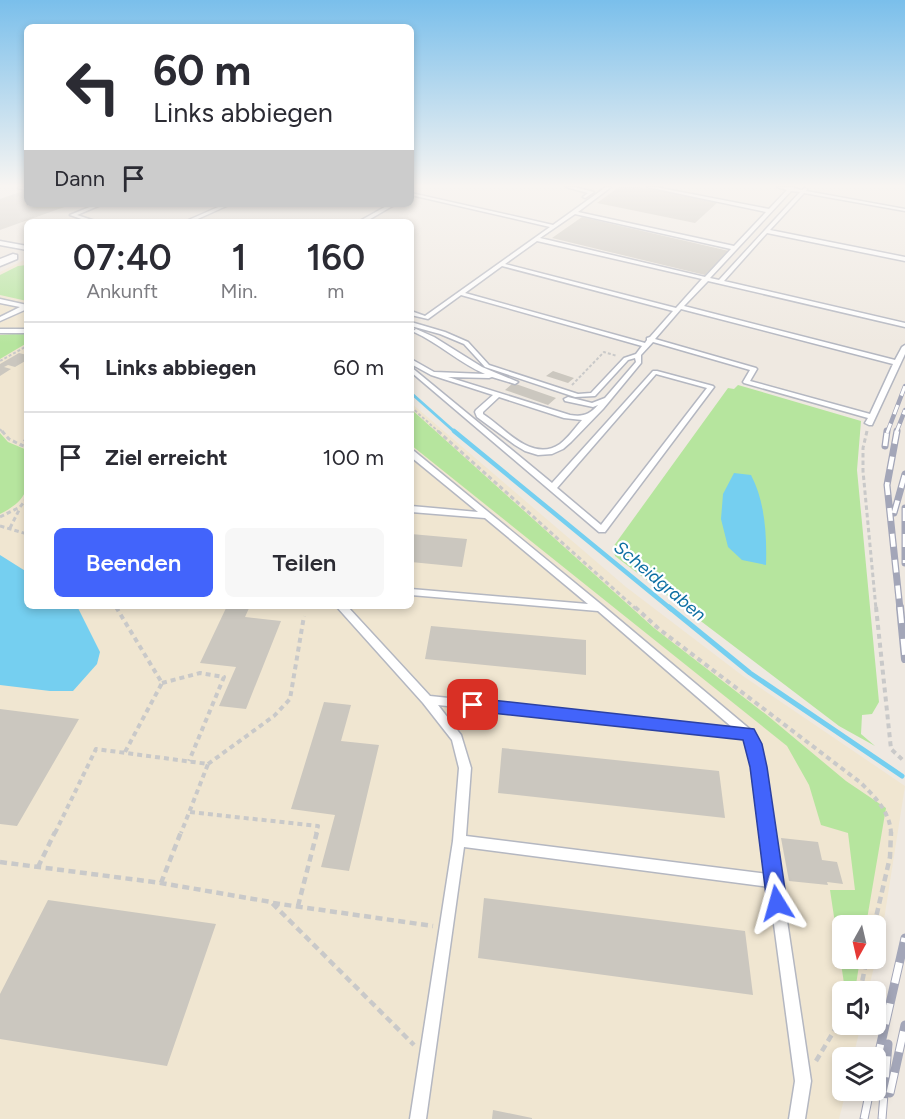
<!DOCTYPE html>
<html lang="de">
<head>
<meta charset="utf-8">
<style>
	:root { --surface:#fff; --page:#f7f7f7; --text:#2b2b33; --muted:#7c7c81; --line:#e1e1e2; --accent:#4264fb }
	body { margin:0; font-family:Figtree,sans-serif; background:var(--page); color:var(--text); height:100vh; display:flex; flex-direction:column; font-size:22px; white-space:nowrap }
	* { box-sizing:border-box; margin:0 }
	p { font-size:20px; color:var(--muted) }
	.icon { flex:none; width:33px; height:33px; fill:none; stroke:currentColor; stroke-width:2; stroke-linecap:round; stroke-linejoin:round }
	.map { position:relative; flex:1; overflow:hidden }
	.side { position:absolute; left:24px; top:219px; width:390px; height:390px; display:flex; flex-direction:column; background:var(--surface); border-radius:9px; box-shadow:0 3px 9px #0003 }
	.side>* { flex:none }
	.hud { position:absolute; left:24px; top:24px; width:390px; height:183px; border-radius:9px; box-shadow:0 3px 9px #0003; background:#fff; color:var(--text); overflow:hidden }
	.needle { width:39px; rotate:188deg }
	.buttons { position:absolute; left:832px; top:915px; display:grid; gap:12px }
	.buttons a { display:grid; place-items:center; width:54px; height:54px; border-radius:9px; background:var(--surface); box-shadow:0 3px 9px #0003; font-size:30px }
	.pin { position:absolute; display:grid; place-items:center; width:51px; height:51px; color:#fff; margin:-26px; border-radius:12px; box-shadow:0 3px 9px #0006 }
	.me { position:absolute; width:66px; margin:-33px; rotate:352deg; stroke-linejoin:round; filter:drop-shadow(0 0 4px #0008) }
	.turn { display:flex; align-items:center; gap:21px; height:126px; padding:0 30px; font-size:27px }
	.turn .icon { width:78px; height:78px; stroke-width:2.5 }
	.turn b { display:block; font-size:42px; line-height:51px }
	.then { display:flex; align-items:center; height:57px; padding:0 30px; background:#0003; gap:12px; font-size:22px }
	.eta { display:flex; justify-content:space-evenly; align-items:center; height:102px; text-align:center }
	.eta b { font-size:36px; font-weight:600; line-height:42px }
	.primary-button { display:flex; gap:12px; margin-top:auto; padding:12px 30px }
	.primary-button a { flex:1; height:69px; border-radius:9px; background:var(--accent); color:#fff; font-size:24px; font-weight:600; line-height:69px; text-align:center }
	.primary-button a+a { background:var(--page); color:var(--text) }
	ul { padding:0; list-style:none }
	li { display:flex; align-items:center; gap:18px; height:90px; padding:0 30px; border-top:2px solid var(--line) }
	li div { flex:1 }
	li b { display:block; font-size:22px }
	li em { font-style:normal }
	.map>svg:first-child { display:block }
	.education { fill:#f0e6d1 }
	.green { fill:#b6e59e }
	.water { fill:#75cff0 }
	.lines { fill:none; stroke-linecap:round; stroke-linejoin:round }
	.stream-far2 { stroke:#75cff0; stroke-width:3 }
	.stream-far1 { stroke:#75cff0; stroke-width:4.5 }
	.stream { stroke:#75cff0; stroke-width:5 }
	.building { fill:#cbc7bf }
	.service-casing { stroke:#b4b7c1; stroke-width:3 }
	.minor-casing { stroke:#b4b7c1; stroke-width:3 }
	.path-far3 { stroke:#c9c9c9; stroke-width:2; stroke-dasharray:3 2; stroke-linecap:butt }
	.path-far2 { stroke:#c9c9c9; stroke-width:3; stroke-dasharray:4.5 3; stroke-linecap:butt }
	.path-far1 { stroke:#c9c9c9; stroke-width:4; stroke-dasharray:5 4; stroke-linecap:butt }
	.path { stroke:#c9c9c9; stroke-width:4.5; stroke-dasharray:7 4.5; stroke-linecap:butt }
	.service { fill:#fff; fill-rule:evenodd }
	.minor { fill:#fff; fill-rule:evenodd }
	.rail-far3-casing { stroke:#a3a6b8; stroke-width:4.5 }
	.rail-far2-casing { stroke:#a3a6b8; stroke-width:7 }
	.rail-far1-casing { stroke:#a3a6b8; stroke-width:8 }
	.rail-casing { stroke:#a3a6b8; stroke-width:9 }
	.rail-far3 { stroke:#fff; stroke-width:3; stroke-dasharray:10; stroke-linecap:butt }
	.rail-far2 { stroke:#fff; stroke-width:4.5; stroke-dasharray:13; stroke-linecap:butt }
	.rail-far1 { stroke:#fff; stroke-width:5; stroke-dasharray:16; stroke-linecap:butt }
	.rail { stroke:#fff; stroke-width:7; stroke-dasharray:21; stroke-linecap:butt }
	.route { fill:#4264fb; stroke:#2b41a3; stroke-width:1.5 }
	.labels { text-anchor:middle; stroke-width:4.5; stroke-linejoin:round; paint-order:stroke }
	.water-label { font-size:18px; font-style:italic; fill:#0d6fa3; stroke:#fff }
</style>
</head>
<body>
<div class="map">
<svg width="905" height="1119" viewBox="0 0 905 1119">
	<rect width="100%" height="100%" fill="#efe9e1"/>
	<path class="education" d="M26,259L27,606H411V403L626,587L743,676L905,786L883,926L876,958V926H843V958L876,959L868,991L843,992V1024L861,1025L853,1057L843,1058V1090L846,1091L839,1119H0V272Z"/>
	<path class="green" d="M27,265V301L0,295V275L18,266Z
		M27,333V343L0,359V335Z
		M738,385L861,421L857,470L879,702L872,714L862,715L861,734L875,746L839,726L615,556L613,547L728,388L734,389Z
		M411,409L654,628L768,716L846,781L886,808L866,925L843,926V958L860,959L855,991L845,990L830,890H855L848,833L821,825L809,785L787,746L411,445Z
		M0,433L8,442L27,450C27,484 34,497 0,514Z"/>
	<path class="water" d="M734,473L751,475C765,501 767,536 766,565L742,560L728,547L721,519L723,494Z
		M0,555L27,572V606H77L100,652L97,664L73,691H50L0,685Z"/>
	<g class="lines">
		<path class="stream-far2" d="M411,393L456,433"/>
		<path class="stream-far1" d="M454,431L671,609"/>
		<path class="stream" d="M669,607L750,673L902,776"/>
	</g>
	<path class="building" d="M619,187H640L718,202L695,223L597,203Z
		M23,191L27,192V204L70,205L0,230V199Z
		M582,217L729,251L705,275L552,238Z
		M19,353L27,355V360L15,367L8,365L4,367L11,369L0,376V364Z
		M553,371L574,378L568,383L546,376Z
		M513,383L556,398L548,405L505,390Z
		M411,534L467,539L462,567L411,562Z
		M227,606H250L245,617L281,621L246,709L219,706L236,667L200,663Z
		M431,626L586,640V675L425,659Z
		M324,702L351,705L341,741L379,745L349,871L321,867L335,815L291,809Z
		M0,709L79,719L17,826L0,824Z
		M502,748L719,771L725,818L498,793Z
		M781,838L818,842L822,860L837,862L843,884L827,882L828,885L789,881Z
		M484,898L745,931L753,995L478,958Z
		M48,900L216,924L167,1066L0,1039V994Z
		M493,1110L532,1118V1119H492Z"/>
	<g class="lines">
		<g class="service-casing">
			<path id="service" d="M18,187L27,188V190L18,188Z
				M566,187H574L594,192L585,198L583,197L588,193Z
				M606,187H611L578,212L734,246L766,212L647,187H655L769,209L787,190L777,187H794L793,188L802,190L805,188L807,189L806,191L905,209V211L804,193L770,230L905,257V261L767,233L724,281L905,323V327L708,281L684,306L895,360L902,347L905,345V354L872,425H869L865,423L868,418L744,383L743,382L750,370L653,342L641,355V363L603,409L571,442L563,449L552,454L538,455L525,451L515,445L477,417L475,412L476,410L493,395L431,375L411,364V359L434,372L485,374C459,363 439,343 414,332L413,331L416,329L434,337L482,367L518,382L515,384L492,377L489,378L448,377L570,415C583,417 589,415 598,405L593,407L565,401L564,399L568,397L592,403L605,398L636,362L635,358L628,360L595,396L575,397L485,367L464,344L440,334L411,326V322L445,332L468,342L489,365L578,394L591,393L624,358L636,354L642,346L461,295L428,319L411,315V311L425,316L550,227L411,195V193L553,225ZM791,191L800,192L719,280L710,278ZM575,214L731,249L705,277L540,238ZM537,241L702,279L676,308L505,264ZM502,266L673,311L650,337L647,338V340L645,343L465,293ZM681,309L893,364L870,414L750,381L757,369L756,368L655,339ZM499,397L564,418L582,420C575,428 568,438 560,444C532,463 505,428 483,414V412Z
				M97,204H103L77,215L98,222H90L70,215Z
				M225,204H231L191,222H184Z
				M390,204H396L365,222H358Z
				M0,241L27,246V250L0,245Z
				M0,299L27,305V309L0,321V317L20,307L0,303Z
				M0,329H27V333H0Z
				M411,367L552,483L653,371H657L713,386L714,387L605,532H599L411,372ZM656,374L707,388L601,525L557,488Z
				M411,451H414L603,606L752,731L760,744L764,767L811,1081L805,1119H789L795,1081L769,887L464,847L426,1119H410L453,841L459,768L452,740L423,703L336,606H347L430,696L733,728L598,611L411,595V589L588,604L485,518L411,512V506L478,512L411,457ZM438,705L745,738L749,745L752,767L767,874L466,836L471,768L461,735Z"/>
		</g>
		<g class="minor-casing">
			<path id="minor" d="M13,254L17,255V259L0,266V259Z"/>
		</g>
		<path class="path-far3" d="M0,361L27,346
			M572,385L604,352L617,356
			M411,407L440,433
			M0,429L3,433"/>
		<path class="path-far2" d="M2,431L9,439L21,445
			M438,431L636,609
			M867,431L863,448V471L876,609
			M27,438L21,445L27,447
			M0,517L20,507L27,498
			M0,526L27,534
			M10,528L20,508
			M115,606L117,609"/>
		<path class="path-far1" d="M116,607L162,683L125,752
			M635,607L659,629L861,783C875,797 890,812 891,833
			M876,607L891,749L905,762
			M162,683L200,673L224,677L189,761
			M208,764L274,716L290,699L304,616
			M190,812L318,826L316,833
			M55,833L96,749L208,764L181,833"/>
		<path class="path" d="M0,862L161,883L271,902L414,1045
			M38,867L55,832
			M161,883L181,832
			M273,903L433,926
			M298,906L317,832
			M874,926L890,857L891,832
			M860,992L867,958
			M816,1061L843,1016"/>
		<use href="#service" class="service"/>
		<use href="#minor" class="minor"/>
		<g class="rail-far3-casing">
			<path id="rail-far3" d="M887,433L905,386
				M896,433L905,410"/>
		</g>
		<g class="rail-far2-casing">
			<path id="rail-far2" d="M897,431L887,485L900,609
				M885,446L887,431
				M905,508V563
				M894,513L905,474"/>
		</g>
		<g class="rail-far1-casing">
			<path id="rail-far1" d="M900,607L905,659"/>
		</g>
		<g class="rail-casing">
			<path id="rail" d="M876,1065L905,938
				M890,1093L905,1025
				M864,1119L870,1090
				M882,1119L888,1044"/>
		</g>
		<use href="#rail-far3" class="rail-far3"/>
		<use href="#rail-far2" class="rail-far2"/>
		<use href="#rail-far1" class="rail-far1"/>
		<use href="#rail" class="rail"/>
	</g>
	<linearGradient id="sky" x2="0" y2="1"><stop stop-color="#7abfeb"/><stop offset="0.54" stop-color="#f8f5f2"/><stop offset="1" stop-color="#f8f5f2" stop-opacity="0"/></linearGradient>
	<rect width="905" height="344" fill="url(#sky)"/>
	<path class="route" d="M473,698L754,729L762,744L767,767L787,903L784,910L777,913L770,910L767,903L750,767L743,740L473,711L467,710L465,705L467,700Z"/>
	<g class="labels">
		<g class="water-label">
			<text transform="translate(660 581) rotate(40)" y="6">Scheidgraben</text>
		</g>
	</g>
</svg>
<div class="buttons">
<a><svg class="needle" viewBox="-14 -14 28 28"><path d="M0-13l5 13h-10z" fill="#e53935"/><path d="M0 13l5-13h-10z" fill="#7c7c81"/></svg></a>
<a><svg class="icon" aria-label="sound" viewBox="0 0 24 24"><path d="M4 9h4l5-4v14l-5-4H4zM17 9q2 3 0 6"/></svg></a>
<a><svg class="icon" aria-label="layers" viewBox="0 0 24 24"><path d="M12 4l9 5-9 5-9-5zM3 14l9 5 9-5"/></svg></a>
</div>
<div class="pin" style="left:473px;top:705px;background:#d93025"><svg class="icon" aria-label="arrive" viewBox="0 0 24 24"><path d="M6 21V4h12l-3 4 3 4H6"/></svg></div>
<svg class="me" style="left:777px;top:903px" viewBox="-20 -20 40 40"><path d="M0-17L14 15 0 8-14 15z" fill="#4264fb" stroke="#fff" stroke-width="4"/></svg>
<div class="hud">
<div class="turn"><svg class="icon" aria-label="left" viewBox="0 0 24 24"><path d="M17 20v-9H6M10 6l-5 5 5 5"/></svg><div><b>60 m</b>Links abbiegen</div></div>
<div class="then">Dann<svg class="icon" aria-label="arrive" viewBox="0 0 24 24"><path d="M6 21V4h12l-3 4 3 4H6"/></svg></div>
</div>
<section class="side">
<div class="eta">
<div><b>07:40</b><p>Ankunft</p></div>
<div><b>1</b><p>Min.</p></div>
<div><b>160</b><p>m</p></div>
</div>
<ul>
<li><svg class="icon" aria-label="left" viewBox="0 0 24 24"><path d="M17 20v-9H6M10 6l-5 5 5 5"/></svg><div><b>Links abbiegen</b></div><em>60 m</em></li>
<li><svg class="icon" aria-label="arrive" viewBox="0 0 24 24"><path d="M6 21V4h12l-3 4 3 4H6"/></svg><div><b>Ziel erreicht</b></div><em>100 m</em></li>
</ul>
<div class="primary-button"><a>Beenden</a><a>Teilen</a></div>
</section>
</div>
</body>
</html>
